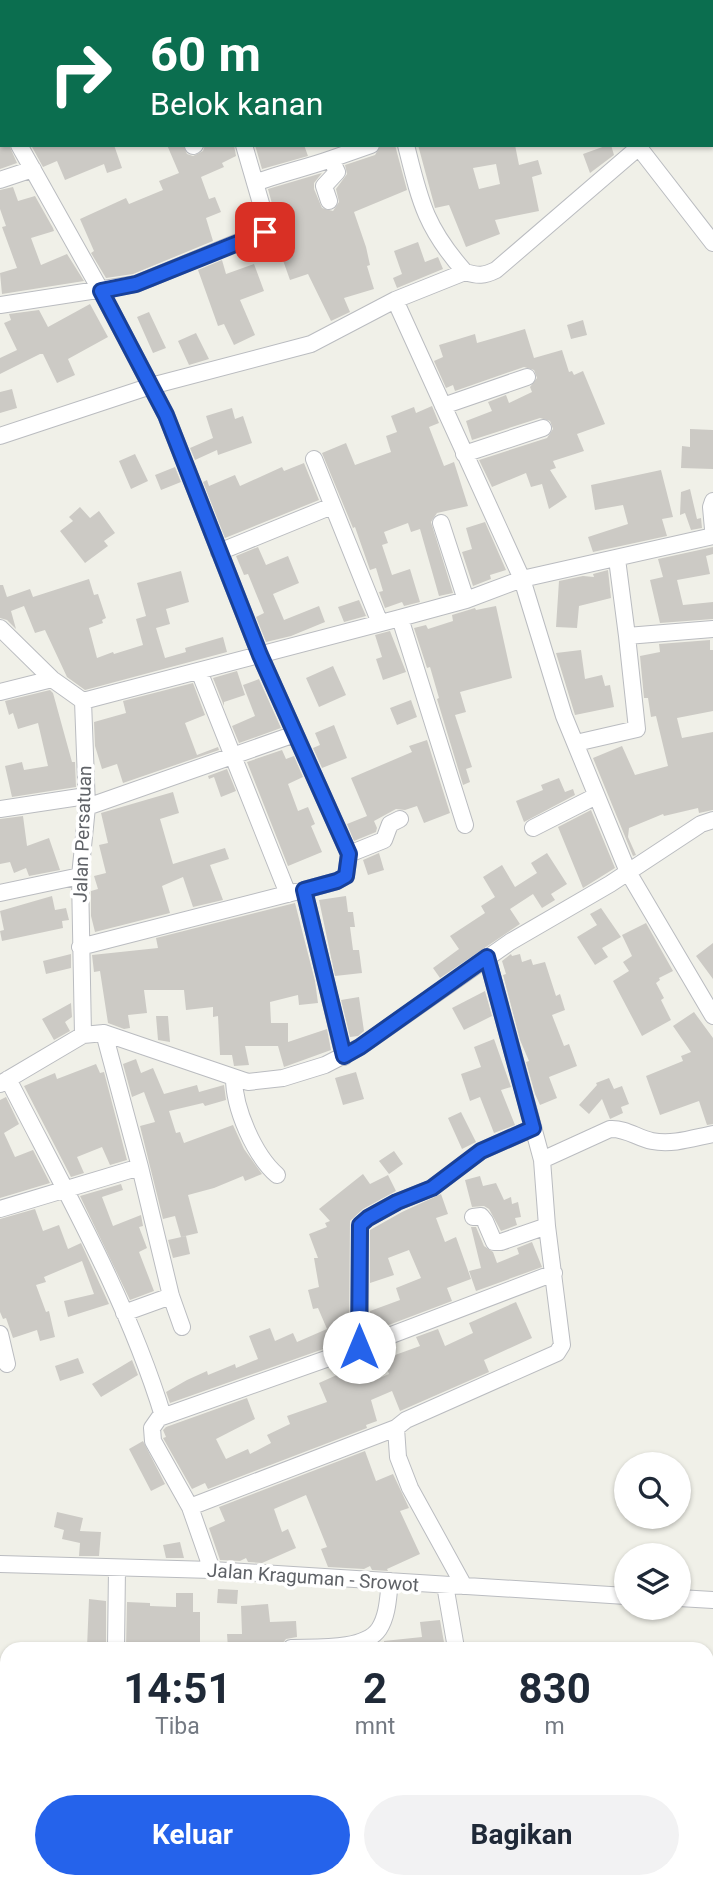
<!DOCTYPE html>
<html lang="id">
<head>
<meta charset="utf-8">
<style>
	:root { --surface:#fff; --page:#f2f2f3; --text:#1f2937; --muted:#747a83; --accent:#2563eb }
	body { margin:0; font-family:Roboto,sans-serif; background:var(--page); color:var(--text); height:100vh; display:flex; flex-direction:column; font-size:26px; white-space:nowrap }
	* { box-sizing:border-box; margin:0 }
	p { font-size:23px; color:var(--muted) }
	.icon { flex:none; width:38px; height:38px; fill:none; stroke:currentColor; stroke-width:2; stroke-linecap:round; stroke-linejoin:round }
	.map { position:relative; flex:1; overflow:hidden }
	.side { position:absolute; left:0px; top:1642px; width:714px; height:247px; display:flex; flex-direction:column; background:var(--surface); border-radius:21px 21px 0 0; box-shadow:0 2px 5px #0004 }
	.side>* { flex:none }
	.hud { position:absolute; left:0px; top:0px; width:714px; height:147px; box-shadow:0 2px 5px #0004; background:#0b6e4f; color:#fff; overflow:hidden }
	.tools { position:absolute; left:614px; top:1452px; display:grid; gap:14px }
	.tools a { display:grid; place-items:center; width:77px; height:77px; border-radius:50%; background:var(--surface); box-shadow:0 2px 5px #0004; font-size:35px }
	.pin { position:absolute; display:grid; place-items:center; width:60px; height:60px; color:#fff; margin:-30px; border-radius:14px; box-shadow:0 4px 10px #0006 }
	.me { position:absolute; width:77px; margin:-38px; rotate:0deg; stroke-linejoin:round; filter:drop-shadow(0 0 5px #0008) }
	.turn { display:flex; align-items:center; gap:24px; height:147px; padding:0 35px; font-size:32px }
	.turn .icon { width:91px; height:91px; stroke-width:2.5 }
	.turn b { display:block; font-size:49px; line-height:60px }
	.eta { display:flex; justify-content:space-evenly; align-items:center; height:119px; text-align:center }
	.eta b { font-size:42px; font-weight:700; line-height:49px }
	.button { display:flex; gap:14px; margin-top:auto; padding:14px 35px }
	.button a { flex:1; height:80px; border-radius:42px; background:var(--accent); color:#fff; font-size:28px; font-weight:700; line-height:80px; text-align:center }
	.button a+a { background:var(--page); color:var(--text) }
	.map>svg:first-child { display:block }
	.building { fill:#cccac5; fill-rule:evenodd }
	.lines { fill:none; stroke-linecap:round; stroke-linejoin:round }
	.minor-casing { stroke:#babcc0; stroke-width:18 }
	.minor { stroke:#fff; stroke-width:16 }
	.route-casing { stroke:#184099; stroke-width:18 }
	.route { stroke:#2563eb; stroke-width:12 }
	.labels { text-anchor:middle; stroke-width:7; stroke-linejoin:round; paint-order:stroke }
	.street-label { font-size:19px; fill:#5f6267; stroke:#fff }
</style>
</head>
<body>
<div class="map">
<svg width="713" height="1888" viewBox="0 0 713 1888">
	<rect width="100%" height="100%" fill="#f0f0e8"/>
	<path class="building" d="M0,145H9L17,163L0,169Z
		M31,145H114L122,168L107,173L104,164L65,180L57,161L43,167Z
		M167,145H183L187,154L193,156L203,151L205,145H234L236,156L222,163L224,167L201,177L209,199L215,197L221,212L206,218L213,241L133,274L106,278L91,253L94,251L80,219L126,198L129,204L163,190L159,181L179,173Z
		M255,145H304L308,156L262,169Z
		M381,145H395L407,190L354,212L366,247L370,265L367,266L374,289L344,298L350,312L331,321L308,274L290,280L274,235L277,222L268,189L322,173L314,183V189L322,208L333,211L339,202L336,189L347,174L345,165L375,155Z
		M418,145H464V147L515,145L519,165L538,160L542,174L532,177L539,211L495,220L500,234L466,247L449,205L435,208ZM496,164L500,184L479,189L473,168Z
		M608,145H611L614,155L590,173L583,154Z
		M13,187L18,201L35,196L53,228L54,231L31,238L41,265L67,254L84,281L2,294L0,273L17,268L2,227L6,226L0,209V190Z
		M418,242L425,262L438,257L443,269L397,288L393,278L402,274L394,251Z
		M222,260L226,274L254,264L264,291L240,300L255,335L234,345L224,324L218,326L198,270Z
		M90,304L108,337L68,359L75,375L57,383L43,354H40L0,374V358L17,350L4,323L11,320L9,314L39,310L48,327Z
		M149,312L166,348L153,353L137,317Z
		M583,320L587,335L571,339L567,325Z
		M525,329L534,358L562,350L569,372L572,371L574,375L583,371L605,424L577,434L584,451L553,461L556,468L550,470L567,497L549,509L542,484L531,487L526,473L492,487L479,460L547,438L553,429L550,421L540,418L472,440L466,421L492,411L488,402L506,395L509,403L532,392L530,387L537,378L534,370L524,367L455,391L453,385L446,388L434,361L443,357L439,345L475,334L477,343Z
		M196,333L209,359L189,365L178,341Z
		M12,389L17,408L0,413V392Z
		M432,406L439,423L429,427L444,466L454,462L468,506L437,513L431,522L453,593L439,596L420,529L411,532L408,523L384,532L388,543L382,545L392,575L410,569L420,602L404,606L402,602L385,608L379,592L383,591L376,568L370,570L355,527L353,528L322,453L346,443L355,465L391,452L386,436L397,432L391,416L414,407L416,413Z
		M232,408L235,419L243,416L252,443L218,455L217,450L195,460L190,448L213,438L206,416Z
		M690,429L713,430V469L681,468L682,446L690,447Z
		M135,454L148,481L131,489L119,461Z
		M304,463L319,500L225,538L203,482L207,480L209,486L235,475L240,486L282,467L284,471Z
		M175,467L181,482L161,490L155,475Z
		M661,470L673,517L662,519L667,536L593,552L588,537L628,524L623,505L595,510L591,485Z
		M690,489L697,519L701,518L702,528L691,530L685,513L680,515L681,492Z
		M80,507L90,518L99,511L115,533L104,541L108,546L85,563L60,531L73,521L69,517Z
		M485,522L506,570L490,575L491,579L473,586L462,552L472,549L466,528Z
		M258,547L266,565L288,556L299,583L273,594L284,620L319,606L325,622L291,636L266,642L256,617L264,613L248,574L244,575L236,556Z
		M713,547V554L706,556L710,574L677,580L683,605L713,602V619L660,623L650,580L663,577L658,559Z
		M608,570L611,598L579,606L577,628L556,627L559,581L583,576L594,577L593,574Z
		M181,571L189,602L166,609L170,624L156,628L165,658L186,652L185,648L223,637L227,652L85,690L67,677L45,630L35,633L24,606L11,611L16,629L7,620L0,618V585H3L7,597L30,589L33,597L89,579L94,595L98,594L106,618L102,620L103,623L89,628L97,658L113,652L114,654L143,645L136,619L146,616L137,583Z
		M359,600L366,616L344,622L338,607Z
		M496,606L512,678L460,692L466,712L455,715L472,767L466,769L470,782L463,785L437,699L439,698L430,667L427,668L414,628L426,625L428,629L453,621L452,615L475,608L476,610Z
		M390,631L406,672L383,680L376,659L382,657L375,635Z
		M710,640V650H713V711L677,718L682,738L713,732V810L699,813L698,808L664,816L663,814L629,828L628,837L636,855L633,856L593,758L622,746L635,775L668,766L656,716L651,717L648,698H644L640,656L660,652L659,644Z
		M581,650L585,679L602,675L605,686L610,685L614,707L575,715L556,653Z
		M333,666L346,695L319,707L306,678Z
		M237,671L245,695L224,702V706L213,678Z
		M259,679L281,728L239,743L232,726L255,716L243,685Z
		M193,683L205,715L185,723L197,755L218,747L219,750L123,783L117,764L102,769L95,746L94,722L126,713L123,701Z
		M50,690L53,693L72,762H75L76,787L12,797L5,766L22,762L24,770L48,766L38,723L18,729L13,713L9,715L5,701Z
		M411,700L417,717L397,725L390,708Z
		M334,725L347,758L322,768L313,748L320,745L315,733Z
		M427,740L450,813L424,823L417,806L405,810L396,809L374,821L377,828L376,832L354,841L347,824L367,816L351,778L412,752L409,746Z
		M282,750L286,759L294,756L303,777L288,784L298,811L308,807L315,824L311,826L322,852L288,866L247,762Z
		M227,769L236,791L221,797L214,777L209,779L208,776Z
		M559,778L565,792L573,789L575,795L524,822L516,801L543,790L541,785Z
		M173,792L179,813L160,819L173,864L225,848L229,859L210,865L223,900L193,907L183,877L162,886L170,913L95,932L91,916V891L98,889L94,876L106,873L99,845L108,843L101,813Z
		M591,810L615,868L583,888L558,827Z
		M23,816L27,846L49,838L60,870L29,876L26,868L14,873L10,862L0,864V819Z
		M379,853L384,870L368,875L363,860Z
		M547,853L567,884L551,894L555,900L542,908L533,894L510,909L520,924L440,978L433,968L459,949L450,936L485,913L481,906L495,897L483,877L502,865L515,887L537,873L531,863Z
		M52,896L55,910L66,908L69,920L62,921L63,928L2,941L0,931L4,930L0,911Z
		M346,896L348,912H353L355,927H350L353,950H359L362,973L335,976L319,900Z
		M295,903L315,981L318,1003L299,1005L298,995L270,1002L271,1023H288V1042L327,1029L331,1050L284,1067L278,1046H245L249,1065L234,1066L232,1055H220L218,1016L213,1017V1007L186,1010L184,990H144L147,1013L128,1015L130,1028L124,1029L108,1023L100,971L94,972L92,955L158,948L156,938Z
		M601,908L621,937L602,948L608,957L595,965L577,937L597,925L590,914Z
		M646,923L673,971L659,978L660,980L656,983L664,998L661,1000L671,1020L642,1036L613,981L629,971L623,962L632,956L622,935Z
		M713,943V979L696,956Z
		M71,954V968L46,974L43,961Z
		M511,954L512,956L520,954L522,962L531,959L533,965L545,962L556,996L560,994L565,1010L552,1015L564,1046L569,1044L577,1066L549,1077L557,1098L540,1105L535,1094L526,1062L529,1061L520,1040L503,975L506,974L502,961Z
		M485,991L492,1016L464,1030L452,1008Z
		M359,997L364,1031L358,1036L350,1037L341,1000Z
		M71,1003L72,1017L65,1022L70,1031L54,1040L42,1019Z
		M694,1012L713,1038V1124L707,1125L699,1101L660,1115L646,1076L683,1061L681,1056L691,1052L673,1026Z
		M156,1016H168L170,1042L158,1040Z
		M494,1039L511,1087L501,1090L515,1125L494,1133L480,1097L470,1101L461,1074L481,1067L474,1047Z
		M136,1059L141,1073L153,1068L164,1094L197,1085L199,1092L224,1085L226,1100L205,1106L203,1103L169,1111L176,1133L180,1132L184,1143L233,1125L244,1149L262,1174L245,1181L243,1176L214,1188L188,1195L198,1233L181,1237L175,1216L163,1219L140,1126L155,1122L144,1092L132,1097L123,1064Z
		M96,1064L100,1073L104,1072L127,1160L110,1165L102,1147L77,1157L84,1173L71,1177L24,1086L55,1073L57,1079Z
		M356,1072L364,1099L343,1105L335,1078Z
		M609,1078L614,1089L622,1086L629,1104L621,1107L623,1113L610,1119L602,1099L589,1114L579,1105L597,1085L596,1083Z
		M6,1097L19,1124L4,1133L15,1157L33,1150L50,1183L0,1198V1100Z
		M461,1112L476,1142L462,1149L448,1118Z
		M394,1151L403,1164L389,1174L379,1161Z
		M363,1174L370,1184L388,1175L396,1191L363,1209L350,1221L349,1340L170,1403L166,1392L187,1380L207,1371L208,1375L235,1364L236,1368L258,1359L249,1336L270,1328L275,1341L293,1333L297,1342L327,1329L318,1308L313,1309L308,1290L319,1287L314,1258H318L309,1234L327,1227L325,1223L330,1221L319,1209Z
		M480,1176L483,1186L496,1183L504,1200L511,1197L512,1204L518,1202L521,1217L515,1218L517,1225L501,1231L489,1209L484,1206L472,1207L465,1180Z
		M121,1184L123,1190L102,1197L113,1226L141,1215L143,1226L139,1227L147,1248L139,1252L154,1291L130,1300L80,1196Z
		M441,1194L448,1214L436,1218L445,1242L456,1237L471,1279L447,1288L452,1301L370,1332V1311L400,1300L396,1288L421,1278L409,1250L388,1258L394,1275L370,1283V1230L402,1212Z
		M35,1209L43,1231L59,1225L68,1249L81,1243L109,1304L68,1317L64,1301L94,1294L82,1261L44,1277L46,1282L36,1285L46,1312L49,1311L55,1337L40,1341L37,1330L13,1338L6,1318L3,1319L0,1312V1219Z
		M471,1227H476L484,1246L493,1252L497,1263L519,1254L517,1248L532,1242L542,1267L476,1291L469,1271L481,1268Z
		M186,1236L190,1254L173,1258L168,1240Z
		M516,1302L532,1338L484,1360L489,1372L400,1411L392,1391L371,1400L377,1421L366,1425L367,1428L208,1489L205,1483L192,1489L163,1438L166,1437L163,1430L166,1427L247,1398L255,1419L216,1439L226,1459L248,1449L250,1454L271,1443L267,1435L290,1424L287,1416L327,1402L319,1383L339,1374L341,1379L363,1370L368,1383L389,1374L384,1359L420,1346L416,1337L438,1329L445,1346L473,1333L469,1323Z
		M78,1358L84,1373L60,1381L55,1366Z
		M132,1360L138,1375L101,1397L92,1384Z
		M143,1441L165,1484L151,1491L129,1449Z
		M365,1451L376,1481L393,1474L409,1508L400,1511L420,1554L387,1569L388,1571L372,1570L370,1566L364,1569L328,1567L321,1549L327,1547L306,1495L274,1509L282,1532L288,1529L296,1548L262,1563L248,1562L246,1558L240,1561L220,1560L209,1528L225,1521L219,1507Z
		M57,1512L83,1518L80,1531L101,1532L99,1556H79L80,1543L62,1539L64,1530L54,1527Z
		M180,1542L184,1558H166L163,1545Z
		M218,1589L238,1590L237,1604L217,1603Z
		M176,1593H193V1612H200V1648H126L127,1602L150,1603V1606L176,1607Z
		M89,1599L106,1601V1648H87Z
		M268,1604L270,1622L296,1621L297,1637L286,1639L281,1645L274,1646L273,1643L248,1645V1648H228L227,1634H242L241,1606Z
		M440,1620L445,1648H384V1641L422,1637L420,1622Z"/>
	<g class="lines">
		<g class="minor-casing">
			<path id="minor" d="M350,0L351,2
				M517,0L518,2
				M290,2L294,0
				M0,90H2
				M0,112L2,115
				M19,145L101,291L166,415L260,655L349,854L346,876L337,881L304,890L344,1057
				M406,145C420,201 425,227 465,272
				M637,145L713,243
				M193,146L195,145
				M331,159L371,145
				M0,180L33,169
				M255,183C281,173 306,168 331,159L337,172L324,186L329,201
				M395,300L522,579L564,716L628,872L713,1016
				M0,305L136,284L265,231L267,224L244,145
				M443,406L527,377
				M0,436L151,386L311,344L395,300L465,272C478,276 484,276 496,270L639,147
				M464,454L543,428
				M314,459L380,623
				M713,501L711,507L713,529
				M441,523L466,600
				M219,552L332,506
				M617,559L627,636L713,629
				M400,618L465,825
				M0,628L52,679L83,701
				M199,671L288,894
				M0,692L52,679
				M83,701L400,618L466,600L522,579L713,536
				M83,701L87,807L80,876L83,1035
				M576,743L637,729L627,636
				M87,807L295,734
				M0,809L86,796
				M533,828L596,796
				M349,854L384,840L390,824L400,819
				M0,893L80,876
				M80,947L295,892
				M487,957L542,1160
				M104,1033L140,1167L171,1296L182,1327
				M234,1078C234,1108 254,1155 277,1175
				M8,1079C64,1189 127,1298 163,1416
				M0,1084L83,1035L104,1033L248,1082L283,1078L325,1065L360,1047L510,942L610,884L701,824L713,820
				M0,1209L140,1167
				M473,1217L481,1216L485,1221L494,1242H501L547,1226
				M124,1313L171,1296
				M0,1334L7,1364
				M360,1347V1225L368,1218L397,1202L432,1188L481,1151L533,1128
				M396,1428L398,1457L410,1488L464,1586
				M190,1507L396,1428L406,1420L557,1353L562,1345L547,1226L542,1160L610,1129C626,1128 637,1138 652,1141C673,1145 693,1138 713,1134
				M0,1564L212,1570L626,1596
				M212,1570L190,1507L153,1441L152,1428L159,1418L360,1347L554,1273
				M445,1585L456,1648
				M679,1598L713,1600
				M116,1648L117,1568
				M291,1648C315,1647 364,1651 379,1629C388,1615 388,1597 390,1581
				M707,1876L713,1875
				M142,1881L143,1888
				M644,1888L679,1881"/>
		</g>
		<use href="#minor" class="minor"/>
	</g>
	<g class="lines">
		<g class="route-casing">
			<path id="route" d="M265,232L136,284L101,291L166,415L260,655L349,854L346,876L337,881L304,890L344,1056L360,1047L487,957L533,1128L481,1151L432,1188L397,1202L368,1218L360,1225L359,1347"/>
		</g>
		<use href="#route" class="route"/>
	</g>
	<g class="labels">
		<g class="street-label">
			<text transform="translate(82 834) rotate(-88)" y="7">Jalan Persatuan</text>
			<text transform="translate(313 1577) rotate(4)" y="7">Jalan Kraguman - Srowot</text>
		</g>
	</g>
</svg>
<div class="tools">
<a><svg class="icon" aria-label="search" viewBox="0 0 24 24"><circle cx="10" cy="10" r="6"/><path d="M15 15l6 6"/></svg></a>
<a><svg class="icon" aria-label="layers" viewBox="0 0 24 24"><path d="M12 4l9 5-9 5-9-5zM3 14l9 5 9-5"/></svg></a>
</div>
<div class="pin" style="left:265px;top:232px;background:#d93025"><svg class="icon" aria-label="arrive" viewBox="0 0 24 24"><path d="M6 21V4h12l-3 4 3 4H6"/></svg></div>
<svg class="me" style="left:359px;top:1347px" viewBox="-20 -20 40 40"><circle r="19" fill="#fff"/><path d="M0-13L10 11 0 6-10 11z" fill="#2563eb"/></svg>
<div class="hud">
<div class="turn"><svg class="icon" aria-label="right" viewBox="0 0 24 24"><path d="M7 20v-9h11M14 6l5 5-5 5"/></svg><div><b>60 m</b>Belok kanan</div></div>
</div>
<section class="side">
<div class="eta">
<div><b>14:51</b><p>Tiba</p></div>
<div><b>2</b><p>mnt</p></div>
<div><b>830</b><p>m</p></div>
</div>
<div class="button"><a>Keluar</a><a>Bagikan</a></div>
</section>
</div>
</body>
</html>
